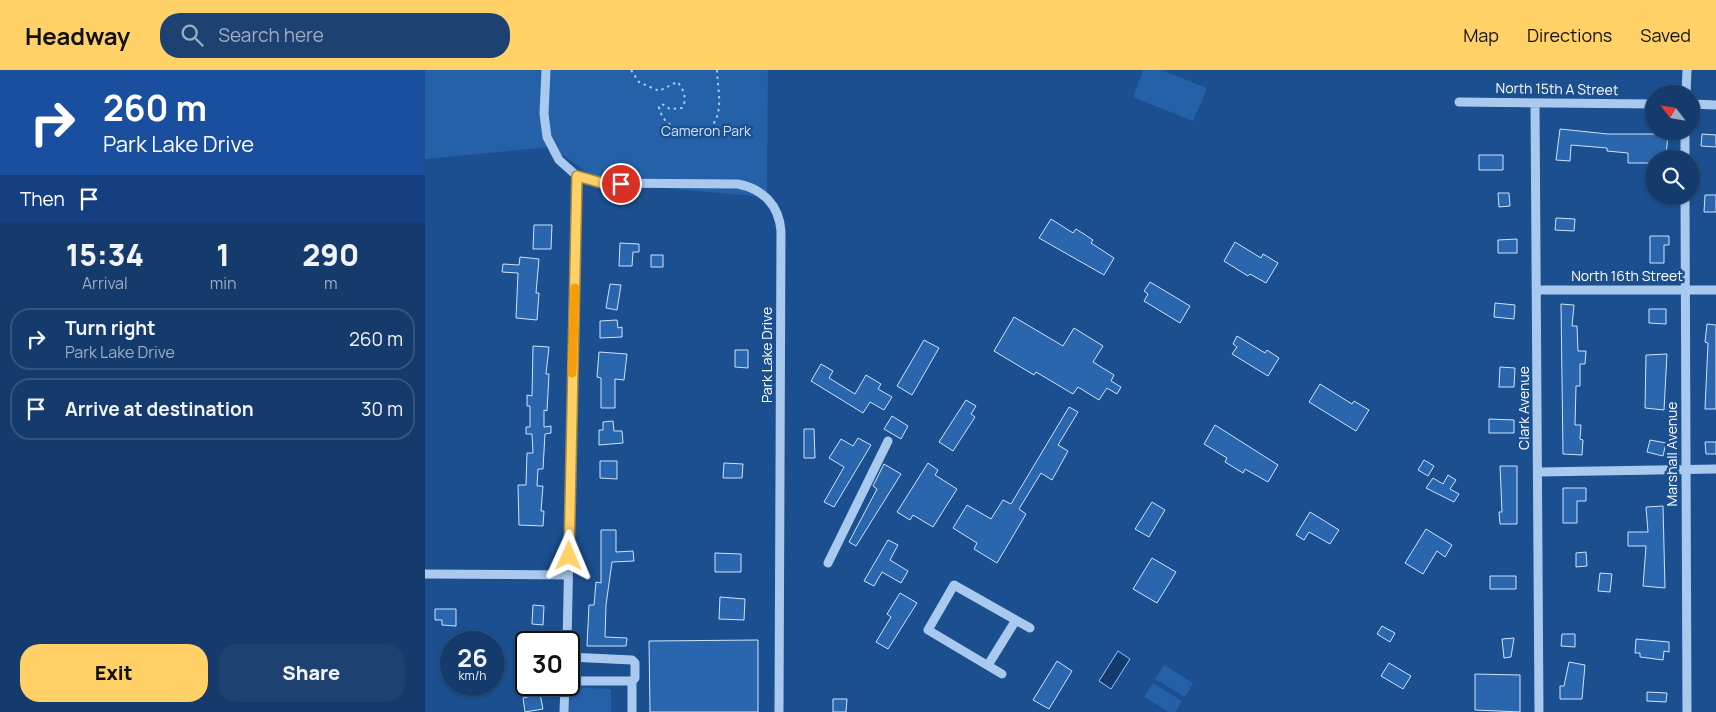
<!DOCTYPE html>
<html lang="en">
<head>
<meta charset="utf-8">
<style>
	:root { --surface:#143b6b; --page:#1d4271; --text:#f1f3f6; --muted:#9dadc1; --line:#33557e; --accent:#ffd166 }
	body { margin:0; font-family:Manrope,sans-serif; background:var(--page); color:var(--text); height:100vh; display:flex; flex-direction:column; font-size:19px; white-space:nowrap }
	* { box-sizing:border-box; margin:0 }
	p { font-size:16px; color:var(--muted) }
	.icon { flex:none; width:28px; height:28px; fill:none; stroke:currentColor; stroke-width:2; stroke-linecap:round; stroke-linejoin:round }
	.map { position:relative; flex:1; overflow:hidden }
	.side { display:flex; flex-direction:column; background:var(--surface); width:425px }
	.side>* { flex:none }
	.banner { background:#1a4fa0; color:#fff; overflow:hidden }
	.needle { width:32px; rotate:301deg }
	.fabs { position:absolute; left:1220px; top:15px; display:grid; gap:10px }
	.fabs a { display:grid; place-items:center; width:55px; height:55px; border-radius:50%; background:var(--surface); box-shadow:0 1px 4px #0004,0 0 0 1px var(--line); font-size:25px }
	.speed { position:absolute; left:15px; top:561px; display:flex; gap:10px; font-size:25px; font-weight:700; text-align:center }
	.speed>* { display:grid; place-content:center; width:65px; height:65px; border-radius:50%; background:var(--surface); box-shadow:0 1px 4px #0004,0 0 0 1px var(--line); line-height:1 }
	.speed small { font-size:12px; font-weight:400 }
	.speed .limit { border:2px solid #111; border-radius:8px; background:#fff; color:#111 }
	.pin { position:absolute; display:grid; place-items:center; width:42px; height:42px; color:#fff; margin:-21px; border:2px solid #fff; border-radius:50%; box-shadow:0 1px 5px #0007 }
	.me { position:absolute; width:55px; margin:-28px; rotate:1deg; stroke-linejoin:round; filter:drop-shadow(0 0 4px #0008) }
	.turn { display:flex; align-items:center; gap:18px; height:105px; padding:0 20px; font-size:22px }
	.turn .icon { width:65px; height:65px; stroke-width:2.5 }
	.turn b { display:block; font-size:35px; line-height:42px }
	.then { display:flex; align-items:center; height:48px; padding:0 20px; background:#0003; gap:10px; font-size:19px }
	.eta { display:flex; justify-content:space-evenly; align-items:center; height:85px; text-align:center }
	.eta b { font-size:30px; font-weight:800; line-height:35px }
	.cta { display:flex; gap:10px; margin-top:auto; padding:10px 20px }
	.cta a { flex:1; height:58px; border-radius:20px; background:var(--accent); color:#111; font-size:20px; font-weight:800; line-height:58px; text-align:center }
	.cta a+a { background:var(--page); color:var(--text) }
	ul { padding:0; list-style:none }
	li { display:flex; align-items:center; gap:15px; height:62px; margin:0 10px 8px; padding:0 10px; border:2px solid var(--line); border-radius:20px }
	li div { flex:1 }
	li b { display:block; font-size:19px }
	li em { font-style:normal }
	header { display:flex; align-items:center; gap:30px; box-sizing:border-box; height:70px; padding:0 25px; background:var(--accent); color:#111 }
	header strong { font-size:24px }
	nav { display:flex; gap:28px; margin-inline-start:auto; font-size:18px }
	.search { width:350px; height:45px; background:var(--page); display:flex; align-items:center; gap:12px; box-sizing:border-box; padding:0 18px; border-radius:20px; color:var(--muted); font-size:19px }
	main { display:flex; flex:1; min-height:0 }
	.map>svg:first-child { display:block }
	.green { fill:#2461a8 }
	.water { fill:#123a6d; stroke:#9cc4f0 }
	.building { fill:#2a66ad; stroke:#cfe3fa }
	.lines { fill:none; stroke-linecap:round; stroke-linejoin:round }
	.path { stroke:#a9c9ee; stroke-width:2; stroke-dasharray:2.5 4; stroke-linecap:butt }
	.minor { stroke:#a9c9ee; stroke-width:9 }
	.route-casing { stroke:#a68842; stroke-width:12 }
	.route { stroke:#ffd166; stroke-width:9 }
	.slow { stroke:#f59e0b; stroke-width:9 }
	.labels { text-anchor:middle; stroke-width:5; stroke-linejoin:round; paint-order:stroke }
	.street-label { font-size:14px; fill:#fff; stroke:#1b4f8f }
	.park-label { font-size:14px; fill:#cfe3fa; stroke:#1b4f8f }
</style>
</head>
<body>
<header>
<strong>Headway</strong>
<div class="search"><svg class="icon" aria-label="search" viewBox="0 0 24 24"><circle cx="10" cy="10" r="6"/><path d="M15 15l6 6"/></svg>Search here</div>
<nav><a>Map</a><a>Directions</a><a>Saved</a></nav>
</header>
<main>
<section class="side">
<div class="banner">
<div class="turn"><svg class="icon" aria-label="right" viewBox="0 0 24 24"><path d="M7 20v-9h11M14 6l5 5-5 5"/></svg><div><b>260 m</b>Park Lake Drive</div></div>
<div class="then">Then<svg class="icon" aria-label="arrive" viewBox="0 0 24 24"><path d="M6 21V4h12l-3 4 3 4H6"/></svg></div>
</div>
<div class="eta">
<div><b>15:34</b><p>Arrival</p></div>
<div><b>1</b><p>min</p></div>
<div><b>290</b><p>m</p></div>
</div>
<ul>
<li><svg class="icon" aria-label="right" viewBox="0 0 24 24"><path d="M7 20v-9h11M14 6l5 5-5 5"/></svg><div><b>Turn right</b><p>Park Lake Drive</p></div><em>260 m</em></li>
<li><svg class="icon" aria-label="arrive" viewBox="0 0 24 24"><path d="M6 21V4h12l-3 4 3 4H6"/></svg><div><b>Arrive at destination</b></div><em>30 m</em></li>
</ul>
<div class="cta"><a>Exit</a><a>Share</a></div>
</section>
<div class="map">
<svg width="1291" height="642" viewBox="0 0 1291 642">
	<rect width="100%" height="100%" fill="#1b4f8f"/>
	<path class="green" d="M0,0H343L342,127L177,113L126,77L0,89Z
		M718,0H736L782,18L768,51L708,27Z
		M739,595L768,613L760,627L730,609Z
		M728,613L757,631L750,642H744L719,627Z
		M145,617L186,619V642H144Z"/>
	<path class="water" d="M693,581L705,589L686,619L674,611Z"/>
	<path class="building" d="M1135,59L1183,64H1243L1241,86L1239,89H1229V93H1203V83L1182,81V78L1146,75L1145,91L1131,90Z
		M1277,64L1291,65V77L1276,76Z
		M1054,85H1078V100H1054Z
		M1073,123H1084L1085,136L1074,137Z
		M1280,125H1291V142H1279Z
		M1131,148L1150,149L1149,161L1130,160Z
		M626,149L648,163L651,159L668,170L666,173L689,188L679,205L614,168Z
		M109,155H127L126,179H108Z
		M1225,166H1244V175H1239V193H1225Z
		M1092,169V183H1073V170Z
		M810,172L836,188L838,184L853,193L841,213L825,204L823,206L799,191Z
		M195,173L214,174V182H208L207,196H194Z
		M226,185H238V197H226Z
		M95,187L114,189L111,223H114L112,250L91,248L93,203L77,202L78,194L94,195Z
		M725,212L765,236L755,253L719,231L723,224L719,221Z
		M185,214L196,215L192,240L181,238Z
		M1070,233L1090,235L1089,249L1069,247Z
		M1136,234L1149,235L1147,256H1152L1153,281H1161L1160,294H1155V316H1151L1150,355H1156L1155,369L1158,370L1157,385L1138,384Z
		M1224,239H1241V254L1224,253Z
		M589,247L638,276L649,258L678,276L668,292L689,305L686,311L696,317L692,324L682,318L674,330L653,317L648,324L611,302L609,305L569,281Z
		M192,250L193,258L197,257V267L175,268V251Z
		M1282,254L1291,255V339H1280L1283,273L1280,272Z
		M812,266L840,283L842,280L854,288L843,306L807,284L812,277L808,274Z
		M499,270L514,278L487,325L472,316Z
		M108,276L124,277L121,304H124L122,341L119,340V357L126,356V363L120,364L118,399H113L112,416H118L116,441H119L118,456L94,455L93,415H101L102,383H108L107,364H101V357H105V336H102V325L107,326Z
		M310,280H323V298L310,297Z
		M174,282L202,284L199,310L190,309V338H176V308L172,307Z
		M1242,284L1239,340L1220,338L1221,285Z
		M396,294L408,301L404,308L430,324L441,305L456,314L453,319L467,327L459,340L445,332L438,343L386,311Z
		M1075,297L1090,298L1089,317H1074Z
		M895,314L927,334L929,331L944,340L931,361L884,332Z
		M541,330L551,336L546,344L550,347L528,381L514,372Z
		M644,337L653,342L633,375L643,381L627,410L616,403L594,439L601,444L572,493L549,479L552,473L528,458L542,435L566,449L578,430L586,434Z
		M467,346L483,356L476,369L459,359Z
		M1064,349L1089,350V363H1064Z
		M188,351L189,361H197L198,373L174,375V360H178V352Z
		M790,355L853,395L843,412L820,399L818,403L800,392L802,388L779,374Z
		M379,359H389L390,388H379Z
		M433,368L446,375L409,437L399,432L419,397L404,388L416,369L428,376Z
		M1225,370L1241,373L1238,386L1222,382Z
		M1280,372H1291V384H1281Z
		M999,390L1009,396L1003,406L993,400Z
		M175,391H192V409L175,408Z
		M299,393L318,394L317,408H298Z
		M503,393L513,400L510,405L532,419L508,457L488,445L485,450L472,442Z
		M459,394L476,404L431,476L424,472L452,419L448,416Z
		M1075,396H1092V454H1075L1074,442H1077Z
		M1023,405L1031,410L1025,419L1034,424L1029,432L1001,418L1008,408L1018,414Z
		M1138,418H1161V431H1152V453H1138Z
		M727,432L740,440L724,467L710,459Z
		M1238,436L1240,518L1218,516L1221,476H1203V462H1223L1221,437Z
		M885,442L914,460L905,474L884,462L879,470L871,465Z
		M1001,459L1027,475L1020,487L1012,481L998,504L980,493Z
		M176,460H191V482L208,481L209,491L187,492L181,535L180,567L202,568L201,576H162L164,535H169L171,512L176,513Z
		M463,470L473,475L465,490L483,501L476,513L457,502L449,516L439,511Z
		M1161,482L1162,496L1151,497V483Z
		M290,483L316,484V502H290Z
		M727,488L751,502L732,533L708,519Z
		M1175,503L1187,504L1185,522L1173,521Z
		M1065,506H1091V519H1065Z
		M475,523L492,533L463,579L451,572L466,547L462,544Z
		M295,527L320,529L319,550L294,549Z
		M108,535L119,536L118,555L107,554Z
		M10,539H31V556L17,555V550H10Z
		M957,556L970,563L965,572L952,564Z
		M1137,564H1150V577L1136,576Z
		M1089,568L1086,587L1079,588L1077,569Z
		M1211,569L1244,572V582L1239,581L1238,590L1215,587V583H1210Z
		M333,570V642H225L224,571Z
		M632,591L647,601L624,639L608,630Z
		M1144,592L1160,595L1157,629H1135V616H1139Z
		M964,593L986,606L978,619L956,606Z
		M1050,604L1095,605V642L1050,640Z
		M1222,622L1242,623L1241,632L1222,631Z
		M115,624L118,639L100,642L98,628Z
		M408,629H422L421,642H408Z"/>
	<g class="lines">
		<path class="path" d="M206,0L214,12L234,21L252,12C258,17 263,30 257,38L245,39L237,34L234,37C238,57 257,62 274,65C302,53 293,25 292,0"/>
		<path class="minor" d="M121,0L119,44L122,67L134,90L152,106L177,113L313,114C338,119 354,135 356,161L354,642
			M1261,24L1262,0
			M1034,32L1229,34
			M1110,33L1114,642
			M1266,34L1291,35
			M1260,89V61
			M1260,126L1262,642
			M1112,220H1291
			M1114,402L1291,399
			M403,493L463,371
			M0,504L143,505
			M142,572L152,106
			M144,587L207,590L210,593V608L207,611
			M563,595L591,550
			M577,604L503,560L529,515L605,558
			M144,611H207V642
			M139,642L140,615"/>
	</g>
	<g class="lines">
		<g class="route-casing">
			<path id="route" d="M144,486L152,106L177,113L196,114"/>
		</g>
		<use href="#route" class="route"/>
		<path class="slow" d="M147,303L150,218"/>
	</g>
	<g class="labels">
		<g class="street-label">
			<text transform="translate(1132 19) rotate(1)" y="5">North 15th A Street</text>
			<text x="1202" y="211">North 16th Street</text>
			<text transform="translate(342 285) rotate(-90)" y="5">Park Lake Drive</text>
			<text transform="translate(1099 338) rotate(-90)" y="5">Clark Avenue</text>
			<text transform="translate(1247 384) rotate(-90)" y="5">Marshall Avenue</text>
		</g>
		<g class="park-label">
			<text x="281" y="66">Cameron Park</text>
		</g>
	</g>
</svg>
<div class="fabs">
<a><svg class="needle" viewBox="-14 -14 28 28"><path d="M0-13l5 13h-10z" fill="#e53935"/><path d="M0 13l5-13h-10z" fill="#9dadc1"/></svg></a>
<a><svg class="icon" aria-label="search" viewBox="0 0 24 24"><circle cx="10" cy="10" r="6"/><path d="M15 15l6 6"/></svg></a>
</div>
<div class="speed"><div>26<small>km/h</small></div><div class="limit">30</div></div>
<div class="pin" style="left:196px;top:114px;background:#d93025"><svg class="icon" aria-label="arrive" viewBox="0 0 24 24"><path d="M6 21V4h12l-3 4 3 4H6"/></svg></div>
<svg class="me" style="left:144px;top:486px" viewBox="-20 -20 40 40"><path d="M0-17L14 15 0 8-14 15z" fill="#ffd166" stroke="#fff" stroke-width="4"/></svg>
</div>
</main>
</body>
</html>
